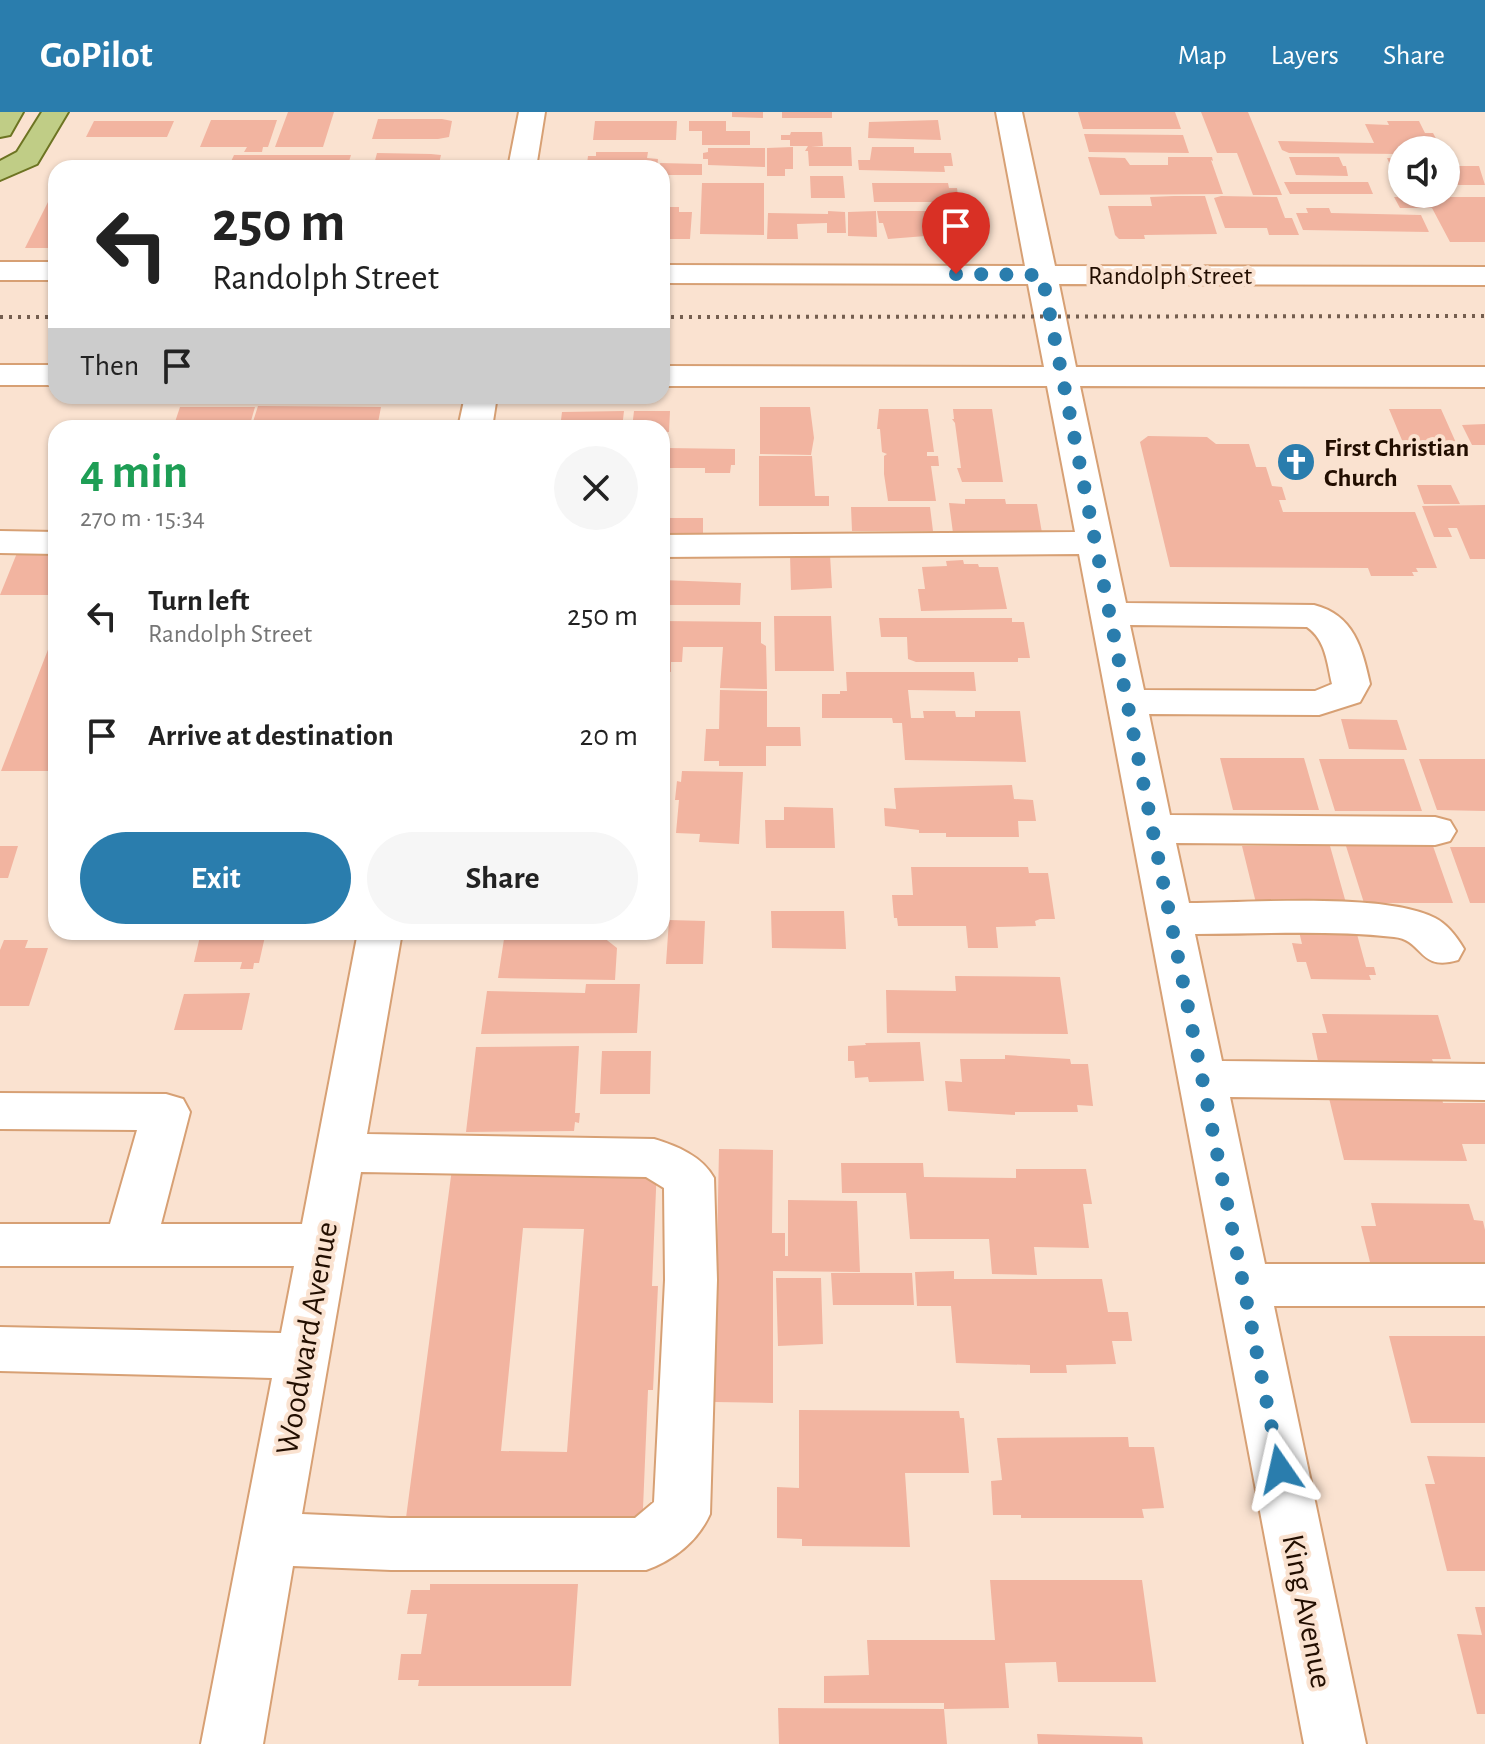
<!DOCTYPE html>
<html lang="en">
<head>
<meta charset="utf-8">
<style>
	:root { --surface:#fff; --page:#f6f6f6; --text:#222; --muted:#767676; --accent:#2a7dad }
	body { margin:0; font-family:"Alegreya Sans",sans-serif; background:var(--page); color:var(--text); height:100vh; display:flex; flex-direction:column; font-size:30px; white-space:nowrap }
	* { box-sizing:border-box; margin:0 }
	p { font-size:26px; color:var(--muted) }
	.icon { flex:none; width:44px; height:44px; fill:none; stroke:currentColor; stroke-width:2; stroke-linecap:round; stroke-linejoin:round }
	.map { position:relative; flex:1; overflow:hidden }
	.panel { position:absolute; left:48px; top:308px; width:622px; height:520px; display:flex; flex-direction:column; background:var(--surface); border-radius:24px; box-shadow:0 2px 6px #0004 }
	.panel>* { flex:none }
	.guide { position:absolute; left:48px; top:48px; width:622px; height:244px; border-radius:24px; box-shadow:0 2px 6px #0004; background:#fff; color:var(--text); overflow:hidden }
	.controls { position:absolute; left:1388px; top:24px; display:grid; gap:16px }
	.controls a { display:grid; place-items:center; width:72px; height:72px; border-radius:50%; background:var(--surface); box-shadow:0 2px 6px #0004; font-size:40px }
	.pin { position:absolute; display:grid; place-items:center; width:68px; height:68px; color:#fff; margin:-82px -34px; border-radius:50% 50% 50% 0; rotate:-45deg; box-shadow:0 0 8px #0007 }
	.pin .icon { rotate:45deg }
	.me { position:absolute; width:88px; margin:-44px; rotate:349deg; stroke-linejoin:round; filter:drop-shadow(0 0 6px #0008) }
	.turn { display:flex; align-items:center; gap:28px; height:168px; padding:0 32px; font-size:36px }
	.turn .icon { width:104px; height:104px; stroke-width:2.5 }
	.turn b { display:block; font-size:56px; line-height:68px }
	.then { display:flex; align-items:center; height:76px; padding:0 32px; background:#0003; gap:16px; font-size:30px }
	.round { display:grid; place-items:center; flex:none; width:84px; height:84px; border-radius:42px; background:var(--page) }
	.overview { display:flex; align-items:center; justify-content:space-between; height:136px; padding:0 32px }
	h1 { font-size:48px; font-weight:600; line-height:60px; color:#1e9e55 }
	.button { display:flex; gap:16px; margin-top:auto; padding:16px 32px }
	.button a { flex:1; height:92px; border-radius:48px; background:var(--accent); color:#fff; font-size:32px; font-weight:600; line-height:92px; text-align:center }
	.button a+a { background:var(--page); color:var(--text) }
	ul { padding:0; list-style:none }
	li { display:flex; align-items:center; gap:24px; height:120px; padding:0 32px }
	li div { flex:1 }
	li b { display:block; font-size:30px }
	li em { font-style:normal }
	header { display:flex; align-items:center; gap:48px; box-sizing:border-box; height:112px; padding:0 40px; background:var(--accent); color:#fff }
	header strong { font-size:38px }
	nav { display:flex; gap:44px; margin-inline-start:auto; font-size:28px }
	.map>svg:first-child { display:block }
	.building { fill:#f2b4a0; fill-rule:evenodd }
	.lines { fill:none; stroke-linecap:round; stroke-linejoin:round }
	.minor-casing { stroke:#d7a074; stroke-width:4 }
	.major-casing { stroke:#6d7422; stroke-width:4 }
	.minor { fill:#fff; fill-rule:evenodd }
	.major { fill:#c0cd86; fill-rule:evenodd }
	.rail { stroke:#745e4f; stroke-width:4; stroke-dasharray:3 6; stroke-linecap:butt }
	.route { stroke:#2a7dad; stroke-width:14; stroke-dasharray:0 25.2 }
	.labels { text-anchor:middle; stroke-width:8; stroke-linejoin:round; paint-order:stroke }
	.far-street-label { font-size:26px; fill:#220e00; stroke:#fae2d0 }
	.far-poi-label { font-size:26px; font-weight:bold; fill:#220e00; stroke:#fae2d0; text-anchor:start }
	.street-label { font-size:32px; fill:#220e00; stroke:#fae2d0 }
</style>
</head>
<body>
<header>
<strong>GoPilot</strong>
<nav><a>Map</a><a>Layers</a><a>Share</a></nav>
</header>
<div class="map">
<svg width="1485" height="1632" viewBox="0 0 1485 1632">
	<rect width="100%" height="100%" fill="#fae2d0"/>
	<path class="building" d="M288,0H334L323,35H275Z
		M732,0H763V6L732,5Z
		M782,0H832V6H782Z
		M1078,0H1175L1181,17H1083Z
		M1201,0H1248L1282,83H1253L1237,41H1217Z
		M378,7H442L452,9L449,25L438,27H372Z
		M211,8H277L268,35H263L262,40H244L247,35H200Z
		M938,8L941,28L868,26L869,10Z
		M94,9H174L167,25H86Z
		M595,9H677L676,28H593Z
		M689,9H726V19H750V33H702V19H689Z
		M1387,9H1419L1425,21H1433L1440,34H1404L1405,38H1402V42L1289,41L1282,38L1278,29L1374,31L1365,12L1389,13Z
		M791,20H822L823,34L811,35H851L852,54H809L808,39H805L808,34H790V28H781V23H790Z
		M1084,22L1183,23L1189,41L1089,40Z
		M793,35V57H785V64H767V36Z
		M872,35H914V41H951L953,54H944L945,60L859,58L858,48H870Z
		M708,36H765V55L708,53V47H703V41L708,40Z
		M596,40H648L647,46L658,47L657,56H595V53L587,52L588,44H596Z
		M377,41L431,42L441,43L438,56H373Z
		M234,43H351L347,56H228Z
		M1088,45L1125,46L1130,53H1168V45H1212L1213,49L1211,48L1223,82L1100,83Z
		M1289,45H1339L1343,54H1346L1348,64L1296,63Z
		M1387,46H1402V57H1392Z
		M660,51L702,52V63H662Z
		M1446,54H1479L1485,73H1446Z
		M810,64H843L845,86H811Z
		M1284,70H1368L1373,82H1290Z
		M702,71H764V123L700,122Z
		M872,71H948L949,76H957L958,84H950L951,90H874Z
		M1174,84H1205L1217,122L1144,123L1145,127H1119L1115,123L1108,94H1152L1150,85Z
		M1221,84L1277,85L1285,106H1292L1299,123H1269L1267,116H1225L1214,86Z
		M1394,85H1485V130H1450L1432,96H1400Z
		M48,90H56V136H25Z
		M662,95H679V100H692L690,127H662Z
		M1306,96H1329L1331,101L1421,103L1429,120L1303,118L1296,101H1308Z
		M828,99L845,100L846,121H827V111L797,112L798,127H767L768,101L828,102Z
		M876,99L877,125L848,124V100Z
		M877,99H940L941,104L960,106L963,121L888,127L883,111H879Z
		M258,294L381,295L377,316H251Z
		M180,295H255L249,316H173Z
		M760,295H810L814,326L811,343L760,342Z
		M879,297H928L934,340H927V344H938L939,354H931L936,389H888L884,362V344L887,342L882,340L880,317H877Z
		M953,297H992L1003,370H962L957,356H961L955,311L952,307H954Z
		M1389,297H1441L1457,333H1404Z
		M624,299L622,316H560L562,300Z
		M634,299H670L669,320H662V316H632Z
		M1485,312V333H1472L1462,313Z
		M1148,324L1207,325L1216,332H1249L1256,355H1266L1272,374L1282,375L1286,388H1279L1283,400H1415L1437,456H1416L1418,460H1412L1414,464H1371L1368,456L1170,455L1140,330Z
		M667,336L735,337V353H731L730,361H705V356H666Z
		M759,344H812L815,384H829V394H759Z
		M1417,373H1451L1460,392H1424Z
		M965,387H1005L1006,392H1037L1042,421H953L949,391L965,392Z
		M1485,393V447H1470L1457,416H1448L1452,425H1434L1422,394Z
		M851,395H930L933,419H852Z
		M662,406H703V424H662Z
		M17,441H56V483H0Z
		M790,443H830L832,476L791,478Z
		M963,448L964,452H978L979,455H998L1007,497L921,499L918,477H925L922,455L947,454L946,449Z
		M662,468L741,471L740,493H662Z
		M774,504H831L834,559H775Z
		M879,506H1012V510H1024L1030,546H1018V550H916L908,547L907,525H881Z
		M662,509L761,510V531L766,534L767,577L720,576L723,535H683L682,550H671V560L662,559Z
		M56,517V659H1Z
		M846,560H974L976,579L908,578L911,606H924L923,599H955L956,605H975V599H1020L1026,650L905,648L902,611H893L892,606H822V582H840V579H847Z
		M720,578L767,579V615H800L801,634H766V654H719V649H704L706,617H719Z
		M1341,607L1397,608L1407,638L1349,637Z
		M1220,646H1304L1319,698H1233Z
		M1319,647H1404L1422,699H1335Z
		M1419,647H1485V699L1437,698Z
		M682,659L743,660L739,732L699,730L700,722L676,721L679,688H675L677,669L681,670Z
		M1012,673L1014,687L1033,688L1036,709H1018L1019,725H946V721H919V718L885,714L884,696L896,697L894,676Z
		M784,695L833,696L835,736H766L765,708H784Z
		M0,734H18L8,766H0Z
		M1242,734H1330L1346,791H1256Z
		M1346,734H1433L1453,791H1364Z
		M1450,735H1485V791H1470Z
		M911,755H1028L1029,761H1048L1055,807H1040L1035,809L1036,814L996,815L998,836H968L966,814H898L897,806H894L892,783H913Z
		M771,799H844L846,837L772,836Z
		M669,808L705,809L703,852H666Z
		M1298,815H1355L1366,855H1374L1376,863H1369L1371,868L1311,867L1306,850H1297L1292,831L1302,832Z
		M201,820H266L259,851H254L253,857H240L242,850H194Z
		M519,820H603V825L617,836L615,868L498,866L504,827H518Z
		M4,828H28L25,836H48L29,894H0V838Z
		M955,864L1060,865L1068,922L887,921L886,878L956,879Z
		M586,872H640L637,921L481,922L487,879L585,881Z
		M250,881L242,918H174L184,882Z
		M1322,902L1438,903L1451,947H1432L1436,958H1337L1335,949H1318L1312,921H1327Z
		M920,930L924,969L869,970L868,965L855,966L854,949H848V934L866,933L865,931Z
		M579,934L575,1001H580L579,1011L575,1010L574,1019L466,1020L476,935Z
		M602,939H651L650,982H600Z
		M1005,943L1070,947L1071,952H1088L1093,994L1077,993L1078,1000H1015V1003L948,999L945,969L962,970L960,947H1005Z
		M1329,986L1442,987L1443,991H1485V1032H1462L1467,1049L1344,1048Z
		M719,1037L773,1038L772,1121H785V1144H788V1088L857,1089L860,1160L773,1159V1291L714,1290Z
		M453,1049L657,1054L652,1174H658L653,1278H648L642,1420L404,1421ZM523,1116L584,1117L567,1340L501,1339Z
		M841,1051H923L924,1065L1016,1066V1057H1086L1092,1092H1083L1089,1136L1034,1135L1037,1163L992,1162L989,1127H910L906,1081H842Z
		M1371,1091L1469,1092L1474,1108L1483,1109L1485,1118V1159L1370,1150L1361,1114H1376Z
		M954,1159V1167H1102L1108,1200H1128L1132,1229H1112L1116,1252L1066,1253L1067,1261H1030V1253L956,1251L951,1194H917L915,1160Z
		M831,1161H912L914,1193H833Z
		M776,1166H821L823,1232L778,1234Z
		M1389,1224H1485V1311H1411Z
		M799,1298L959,1299L960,1306H964L969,1361H905L910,1435L802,1434V1427L777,1426V1375L799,1376Z
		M1128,1325L1129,1335H1154L1164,1396L1142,1397L1144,1406H1021V1403H993L991,1369L1002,1368L997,1326Z
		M1427,1344L1485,1345V1459H1447L1425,1372H1435Z
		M990,1468H1142L1156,1570H1058L1056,1550L1005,1551L1009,1596L944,1597V1591H824V1564L869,1563L867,1528H995Z
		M430,1472H578L571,1574H418L419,1568H398L401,1542H421L427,1502H407L411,1478H430Z
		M1475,1495H1485V1602H1477L1457,1522L1482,1523Z
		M778,1596L944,1597L947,1632H779Z
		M1037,1622L1142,1625L1143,1632H1038Z"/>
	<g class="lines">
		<g class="minor-casing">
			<path id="minor" d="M519,0H545L536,56H508Z
				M996,0H1022L1055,154L1485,155V173L1059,172L1076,255H1485V275L1080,274L1126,491L1314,493C1354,503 1362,536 1370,572L1360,590L1319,603L1149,602L1170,703L1435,705L1450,709L1456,719L1450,729L1435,733L1176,731L1189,791C1249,791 1385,780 1435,806C1447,812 1457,825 1464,837L1458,848C1418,860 1424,828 1394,825C1328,818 1261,822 1195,822L1222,949L1485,952V988L1230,985L1265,1152H1485V1194H1274L1366,1632H1304L1079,442L662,445V423L1075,420L1047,274H662V254L1044,255L1028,172L662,171V153L1025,154ZM1130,513L1307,515C1326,528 1327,551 1332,572L1315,579L1144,578Z
				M0,150H56V168H0Z
				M0,253H56V273H0Z
				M465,284H497L492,316H458Z
				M0,419L56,420V442L0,441Z
				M358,820H402L367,1022L654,1027C677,1034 702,1044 714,1066L717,1168L710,1402C698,1429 674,1448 646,1458H391L293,1454L263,1632H201L272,1266L0,1259V1215L281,1221L294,1154H0V1112H110L137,1018L0,1017V981L166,982L183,987L190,1000L161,1112H302ZM361,1060L646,1065L664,1076L665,1168L654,1390L635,1406H391L302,1402Z"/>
		</g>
		<g class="major-casing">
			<path id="major" d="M0,0H23L10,23L0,25Z
				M42,0H68L37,52L0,68V49L17,40Z"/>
		</g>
		<use href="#minor" class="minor"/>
		<use href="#major" class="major"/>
		<path class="rail" d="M0,205H56
			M662,205L1485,204"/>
	</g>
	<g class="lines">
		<path class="route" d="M956,162L1042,163L1280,1357"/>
	</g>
	<defs>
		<g id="church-disc" transform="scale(2)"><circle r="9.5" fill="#2a7dad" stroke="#fae2d0"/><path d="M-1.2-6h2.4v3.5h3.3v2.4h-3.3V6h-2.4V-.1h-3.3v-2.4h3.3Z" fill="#fff"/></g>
	</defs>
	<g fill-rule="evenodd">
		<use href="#church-disc" x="1296" y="350"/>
	</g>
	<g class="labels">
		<g class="far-street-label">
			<text x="1170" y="172">Randolph Street</text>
		</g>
		<g class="far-poi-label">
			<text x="1324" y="344">First Christian<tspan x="1324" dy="30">Church</tspan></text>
		</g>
		<g class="street-label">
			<text transform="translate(306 1226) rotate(-80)" y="11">Woodward Avenue</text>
			<text transform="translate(1308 1499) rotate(79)" y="11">King Avenue</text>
		</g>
	</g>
</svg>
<div class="controls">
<a><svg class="icon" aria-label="sound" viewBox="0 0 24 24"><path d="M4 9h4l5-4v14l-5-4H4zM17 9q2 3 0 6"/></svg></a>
</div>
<div class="pin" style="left:956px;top:162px;background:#d93025"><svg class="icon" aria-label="arrive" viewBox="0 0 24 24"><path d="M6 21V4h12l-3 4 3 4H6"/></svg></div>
<svg class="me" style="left:1280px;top:1357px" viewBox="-20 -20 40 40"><path d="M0-17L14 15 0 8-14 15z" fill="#2a7dad" stroke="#fff" stroke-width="4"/></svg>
<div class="guide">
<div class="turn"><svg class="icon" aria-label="left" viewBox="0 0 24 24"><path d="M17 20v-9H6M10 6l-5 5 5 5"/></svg><div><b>250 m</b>Randolph Street</div></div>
<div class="then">Then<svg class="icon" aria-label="arrive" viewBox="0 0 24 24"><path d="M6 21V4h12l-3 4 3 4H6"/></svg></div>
</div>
<section class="panel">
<div class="overview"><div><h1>4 min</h1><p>270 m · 15:34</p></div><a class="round"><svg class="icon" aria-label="close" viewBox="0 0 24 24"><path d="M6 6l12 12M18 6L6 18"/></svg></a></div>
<ul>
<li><svg class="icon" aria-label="left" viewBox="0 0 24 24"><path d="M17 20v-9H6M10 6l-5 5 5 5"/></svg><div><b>Turn left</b><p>Randolph Street</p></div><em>250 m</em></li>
<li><svg class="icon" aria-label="arrive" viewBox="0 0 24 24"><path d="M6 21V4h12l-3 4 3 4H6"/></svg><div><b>Arrive at destination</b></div><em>20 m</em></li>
</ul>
<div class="button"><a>Exit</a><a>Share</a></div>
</section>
</div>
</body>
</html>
